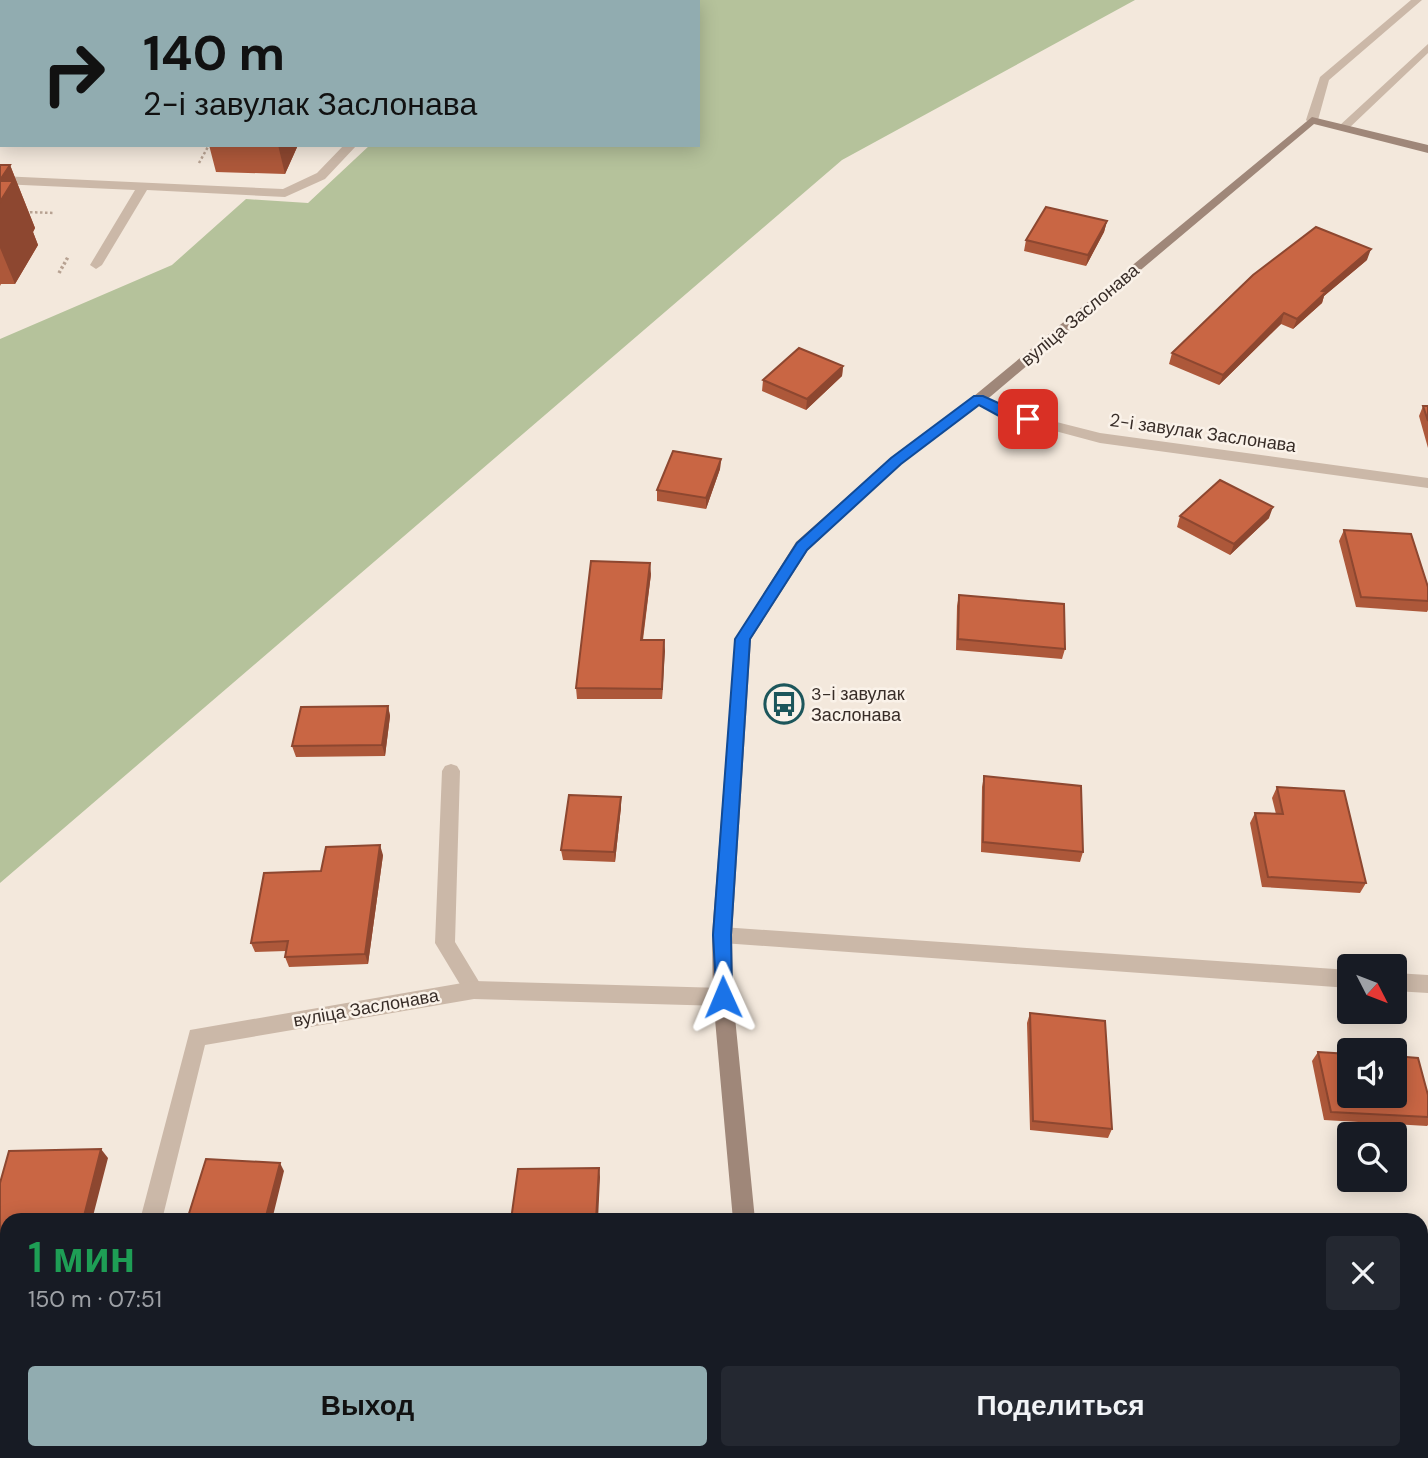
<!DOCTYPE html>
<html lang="ru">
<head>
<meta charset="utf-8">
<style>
	:root { --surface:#171b24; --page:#242831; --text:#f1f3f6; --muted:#9ea1a6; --accent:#91acb0 }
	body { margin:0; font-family:"DM Sans",sans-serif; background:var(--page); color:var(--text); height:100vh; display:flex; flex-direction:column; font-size:26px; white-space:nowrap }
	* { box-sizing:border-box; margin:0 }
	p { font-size:23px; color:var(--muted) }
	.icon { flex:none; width:38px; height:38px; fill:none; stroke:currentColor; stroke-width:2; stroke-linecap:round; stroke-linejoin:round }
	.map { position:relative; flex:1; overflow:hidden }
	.details { position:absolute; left:0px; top:1213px; width:1428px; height:247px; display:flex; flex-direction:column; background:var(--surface); border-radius:21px 21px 0 0; box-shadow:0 4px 18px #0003 }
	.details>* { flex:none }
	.top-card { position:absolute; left:0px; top:0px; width:700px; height:147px; box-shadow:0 4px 18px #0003; background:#91acb0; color:#111; overflow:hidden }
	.needle { width:46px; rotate:132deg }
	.tools { position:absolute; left:1337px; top:954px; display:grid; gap:14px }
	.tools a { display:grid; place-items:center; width:70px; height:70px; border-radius:7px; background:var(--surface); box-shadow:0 4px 18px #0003; font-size:35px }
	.pin { position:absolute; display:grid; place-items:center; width:60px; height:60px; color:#fff; margin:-30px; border-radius:14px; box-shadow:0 4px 10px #0006 }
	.me { position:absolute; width:77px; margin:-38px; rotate:359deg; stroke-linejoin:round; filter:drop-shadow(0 0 5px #0008) }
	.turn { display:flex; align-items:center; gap:24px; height:147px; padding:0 28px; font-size:32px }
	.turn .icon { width:91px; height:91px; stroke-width:2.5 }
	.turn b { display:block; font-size:49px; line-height:60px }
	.round { display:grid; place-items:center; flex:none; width:74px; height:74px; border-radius:7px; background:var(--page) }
	.headline { display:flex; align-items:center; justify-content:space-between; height:119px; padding:0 28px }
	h1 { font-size:42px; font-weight:600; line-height:52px; color:#1e9e55 }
	.cta { display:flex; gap:14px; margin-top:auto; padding:14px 28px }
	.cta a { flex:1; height:80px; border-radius:7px; background:var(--accent); color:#111; font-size:28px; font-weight:600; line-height:80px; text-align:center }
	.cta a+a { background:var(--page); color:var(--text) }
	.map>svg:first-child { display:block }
	.green { fill:#b5c29b }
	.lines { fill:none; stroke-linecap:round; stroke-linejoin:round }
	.path-far1 { stroke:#b7a292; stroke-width:2.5; stroke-dasharray:2.5 2.5; stroke-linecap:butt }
	.path { stroke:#b7a292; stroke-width:3.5; stroke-dasharray:2.5 2.5; stroke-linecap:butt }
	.lane { fill:#cbb8a8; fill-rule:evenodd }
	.street { fill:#cbb8a8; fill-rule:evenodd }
	.secondary { fill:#9f8779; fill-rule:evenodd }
	.wall { fill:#ad583a }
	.shaded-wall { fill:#8d4730 }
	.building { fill:#c96644; stroke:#8d4730; stroke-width:2 }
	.route { fill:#1a73e8; stroke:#114b97; stroke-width:2 }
	.labels { text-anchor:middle; stroke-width:5; stroke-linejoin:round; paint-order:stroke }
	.street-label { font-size:18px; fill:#382d28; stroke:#faf2e9 }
	.poi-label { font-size:18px; fill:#382d28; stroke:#faf2e9; text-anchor:start }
</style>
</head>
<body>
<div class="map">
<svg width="1428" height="1458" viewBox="0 0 1428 1458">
	<rect width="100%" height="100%" fill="#f3e8dc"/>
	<path class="green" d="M491,0H1135L842,160L0,883V339L172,265L246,199L308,203L370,145H698V2Z"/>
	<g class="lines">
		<path class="path-far1" d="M199,163L209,145
			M25,212L55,213"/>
		<path class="path" d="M59,273L68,257"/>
		<path class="lane" d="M461,0H471L460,2Z
			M1411,0H1422L1329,80L1318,120L1308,122L1306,120L1320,77Z
			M0,50H2V56H0Z
			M344,145H357L325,179L285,197L147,190L102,265L96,269L90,265L135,190L0,184V176L283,189L317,173Z
			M451,764L457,766L460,771L455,942L484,990L481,996L474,999L467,996L435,943L442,771L445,766Z"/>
		<path class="street" d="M1428,44V53L1347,130H1339V126Z
			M979,395L1009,410L1100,433L1428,478V488L1100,443L999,416L974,402V396Z
			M722,927L1349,970V988L722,943L715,941L712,935L715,929Z
			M1395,973L1428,975V993L1395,991Z
			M474,981L723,988L730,991L733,997L730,1003L723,1006L474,999L205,1045L162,1220H140L190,1030Z
			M81,1452H105L104,1458H80Z"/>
		<path class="secondary" d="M1312,117L1428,145V153L1314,124L984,402L901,464L808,550L751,639L732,935L733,997L755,1220H733L713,997L712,935L735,639L796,542L891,458L974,396Z
			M753,1452H777L778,1458H754Z"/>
	</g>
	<path class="wall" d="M299,0H425V2H298Z
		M209,145H298L285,174L216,172Z
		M0,165H10L35,228L33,232L38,245L15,284H1L0,286Z
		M1107,221L1104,232L1086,266L1024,251L1026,240Z
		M1367,260L1324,296L1322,303L1293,329L1281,324L1219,385L1169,364L1172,353Z
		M843,366L842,376L806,410L762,391L763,380Z
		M1423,406H1428V448L1419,416Z
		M721,459L720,469L706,509L657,501V490Z
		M1180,516L1269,518L1230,555L1177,527Z
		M1344,530L1428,587V610L1427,612L1356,607L1339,541Z
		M651,574L643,640H664L662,699H577L576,688Z
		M959,595L1065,649L1062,659L956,650L957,606Z
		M388,706L390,716L385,756L296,757L292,746Z
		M984,776L1083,852L1080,862L981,852L982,787Z
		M1277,787L1366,883L1360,893L1262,887L1250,823L1255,813L1276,814L1272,798Z
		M621,797V807L615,862L563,860L561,850Z
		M383,855L368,964L289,967L285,957L286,951L255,952L251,943L321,871Z
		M1030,1013L1112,1129L1108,1138L1030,1130L1027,1023Z
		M1318,1052L1428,1095V1125L1427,1126L1324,1120L1312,1061Z
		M108,1158L7,1220V1240L0,1241V1183Z
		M165,1452H241L240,1456Z
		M475,1455L584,1458H476Z"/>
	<path class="shaded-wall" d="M401,0H425V2H402Z
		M278,145H298L285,174Z
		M10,165L35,228L33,232L38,245L15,284L0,248V180Z
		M1107,221L1104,232L1086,266L1088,255Z
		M1371,249L1367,260L1324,296L1322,303L1293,329L1297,319L1322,291Z
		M1284,313L1281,324L1219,385L1223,375Z
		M843,366L842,376L806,410L807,399Z
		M721,459L720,469L706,509V498Z
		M1273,507L1269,518L1230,555L1234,544Z
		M650,563L651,574L641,651V640Z
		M664,640L665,651L662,699V689Z
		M388,706L390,716L385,756L382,745Z
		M621,797V807L615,862L614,852Z
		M380,845L383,855L368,964L365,954Z
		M101,1149L108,1158L92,1220H83Z
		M280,1163L284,1171L272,1220H265Z
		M599,1168L600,1177L598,1220H596Z
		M22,1452H31L30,1458H20Z"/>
	<path class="building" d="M299,0H359L358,2H298Z
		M0,165H10L0,180Z
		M0,181H13L0,202Z
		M1046,207L1107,221L1088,255L1026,240Z
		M1316,227L1371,249L1322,291L1326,292L1297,319L1284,313L1223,375L1172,353L1253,275Z
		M799,348L843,366L807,399L763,380Z
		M1423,406H1428V421Z
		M673,451L721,459L706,498L657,490Z
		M1220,480L1273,507L1234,544L1180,516Z
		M1344,530L1411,534L1428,587V601L1361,597Z
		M591,561L650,563L641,640H664L662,689L576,688Z
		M959,595L1064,604L1065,649L958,639Z
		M388,706L382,745L292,746L301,707Z
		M984,776L1081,786L1083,852L983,842Z
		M1277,787L1344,791L1366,883L1268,877L1255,813L1283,814Z
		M569,795L621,797L614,852L561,850Z
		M380,845L365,954L285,957L288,941L251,943L264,873L321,871L326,847Z
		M1030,1013L1105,1021L1112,1129L1033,1121Z
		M1318,1052L1349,1054V1096H1395V1056L1418,1058L1428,1095V1117L1331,1112Z
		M101,1149L83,1220H7V1232H0V1183L9,1151Z
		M206,1159L280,1163L265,1220H187Z
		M599,1168L596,1220H511L518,1169Z
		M7,1357V1416L4,1429L7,1428V1452H22L20,1458H0V1358Z
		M475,1452H582V1458L475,1455Z"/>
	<path class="route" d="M974,396H983L1034,419L1028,423L999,416L979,405L901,464L807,550L750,639L731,935L732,997L730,1003L723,1005L717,1003L713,935L735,639L797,543L891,458Z"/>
	<defs>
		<g id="bus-ring" transform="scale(2.0125)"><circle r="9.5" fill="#faf2e9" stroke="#1c565b" stroke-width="1.5"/><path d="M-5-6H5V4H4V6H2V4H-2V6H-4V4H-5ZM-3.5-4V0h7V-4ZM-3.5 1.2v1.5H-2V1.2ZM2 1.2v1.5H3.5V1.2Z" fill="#1c565b"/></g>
	</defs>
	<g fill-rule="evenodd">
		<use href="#bus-ring" x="784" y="704"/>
	</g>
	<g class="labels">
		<g class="street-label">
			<text transform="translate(1080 315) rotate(-40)" y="6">вуліца Заслонава</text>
			<text transform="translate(1203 433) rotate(8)" y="6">2-і завулак Заслонава</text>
			<text transform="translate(366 1008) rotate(-10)" y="6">вуліца Заслонава</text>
		</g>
		<g class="poi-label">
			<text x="811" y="700">3-і завулак<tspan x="811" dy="21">Заслонава</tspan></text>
		</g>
	</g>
</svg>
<div class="tools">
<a><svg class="needle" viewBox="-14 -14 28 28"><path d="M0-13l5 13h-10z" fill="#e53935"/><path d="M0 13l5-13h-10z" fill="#9ea1a6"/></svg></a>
<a><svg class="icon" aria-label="sound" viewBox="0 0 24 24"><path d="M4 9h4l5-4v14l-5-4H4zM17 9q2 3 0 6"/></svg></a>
<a><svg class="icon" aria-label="search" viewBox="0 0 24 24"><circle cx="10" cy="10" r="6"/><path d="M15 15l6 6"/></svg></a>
</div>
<div class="pin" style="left:1028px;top:419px;background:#d93025"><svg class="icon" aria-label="arrive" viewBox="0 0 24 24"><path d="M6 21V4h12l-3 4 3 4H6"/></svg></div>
<svg class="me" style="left:723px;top:997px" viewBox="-20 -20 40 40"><path d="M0-17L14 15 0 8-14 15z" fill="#1a73e8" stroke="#fff" stroke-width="4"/></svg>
<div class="top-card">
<div class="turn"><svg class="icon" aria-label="right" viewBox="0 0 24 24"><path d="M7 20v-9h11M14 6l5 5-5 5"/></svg><div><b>140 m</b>2-і завулак Заслонава</div></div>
</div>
<section class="details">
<div class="headline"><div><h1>1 мин</h1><p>150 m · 07:51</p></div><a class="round"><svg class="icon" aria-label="close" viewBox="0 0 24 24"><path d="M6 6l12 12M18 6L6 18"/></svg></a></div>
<div class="cta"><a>Выход</a><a>Поделиться</a></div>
</section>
</div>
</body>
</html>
